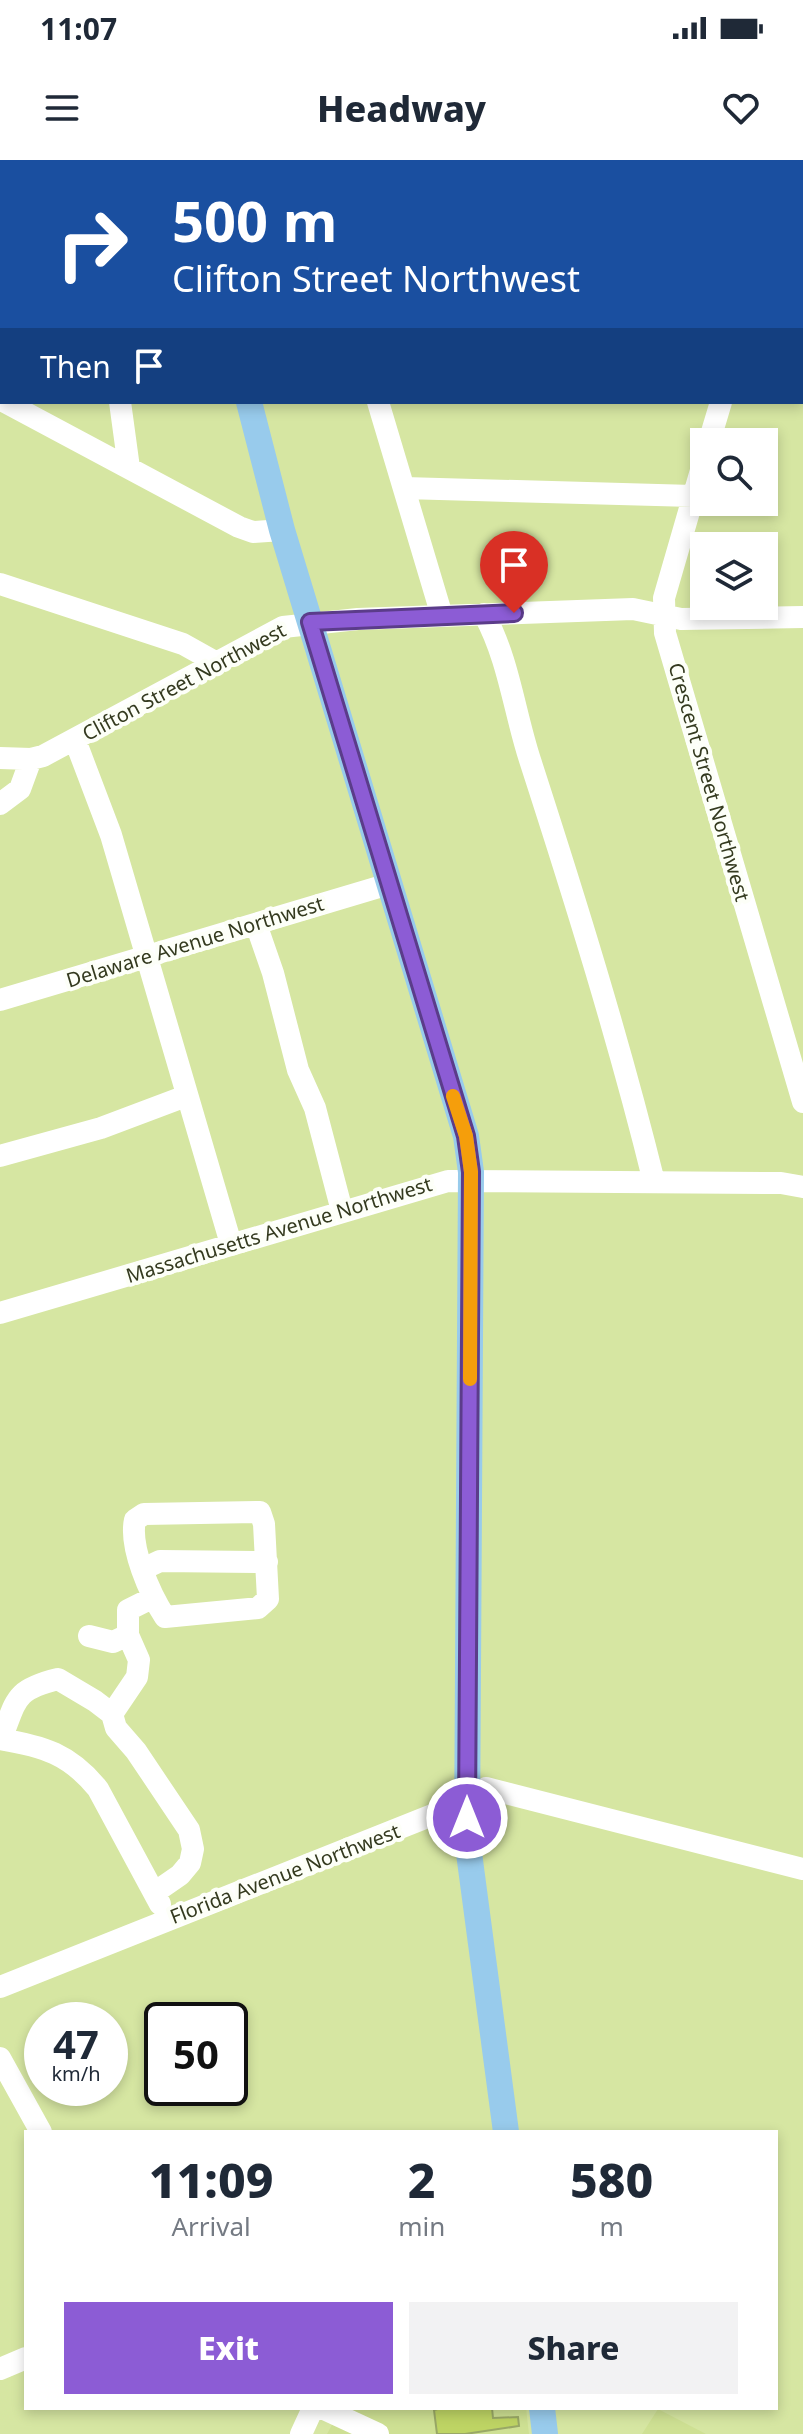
<!DOCTYPE html>
<html lang="en">
<head>
<meta charset="utf-8">
<style>
	:root { --surface:#fff; --page:#f2f2f3; --text:#1f2937; --muted:#747a83; --accent:#8c5cd5 }
	body { margin:0; font-family:"Noto Sans",sans-serif; background:var(--page); color:var(--text); height:100vh; display:flex; flex-direction:column; font-size:30px; white-space:nowrap }
	* { box-sizing:border-box; margin:0 }
	p { font-size:26px; color:var(--muted) }
	.icon { flex:none; width:44px; height:44px; fill:none; stroke:currentColor; stroke-width:2; stroke-linecap:round; stroke-linejoin:round }
	.map { position:relative; flex:1; overflow:hidden }
	.panel { position:absolute; left:24px; top:1970px; width:754px; height:280px; display:flex; flex-direction:column; background:var(--surface); border-radius:0px; box-shadow:0 4px 12px #0003 }
	.panel>* { flex:none }
	.guide { position:absolute; left:0px; top:0px; width:804px; height:244px; box-shadow:0 4px 12px #0003; background:#1a4fa0; color:#fff; overflow:hidden }
	.controls { position:absolute; left:690px; top:268px; display:grid; gap:16px }
	.controls a { display:grid; place-items:center; width:88px; height:88px; border-radius:0px; background:var(--surface); box-shadow:0 4px 12px #0003; font-size:40px }
	.speed { position:absolute; left:24px; top:1842px; display:flex; gap:16px; font-size:40px; font-weight:700; text-align:center }
	.speed>* { display:grid; place-content:center; width:104px; height:104px; border-radius:50%; background:var(--surface); box-shadow:0 4px 12px #0003; line-height:1 }
	.speed small { font-size:20px; font-weight:400 }
	.speed .limit { border:4px solid #111; border-radius:12px; background:#fff; color:#111 }
	.pin { position:absolute; display:grid; place-items:center; width:68px; height:68px; color:#fff; margin:-82px -34px; border-radius:50% 50% 50% 0; rotate:-45deg; box-shadow:0 0 8px #0007 }
	.pin .icon { rotate:45deg }
	.me { position:absolute; width:88px; margin:-44px; rotate:0deg; stroke-linejoin:round; filter:drop-shadow(0 0 6px #0008) }
	.turn { display:flex; align-items:center; gap:28px; height:168px; padding:0 40px; font-size:36px }
	.turn .icon { width:104px; height:104px; stroke-width:2.5 }
	.turn b { display:block; font-size:56px; line-height:68px }
	.then { display:flex; align-items:center; height:76px; padding:0 40px; background:#0003; gap:16px; font-size:30px }
	.eta { display:flex; justify-content:space-evenly; align-items:center; height:136px; text-align:center }
	.eta b { font-size:48px; font-weight:800; line-height:56px }
	.cta { display:flex; gap:16px; margin-top:auto; padding:16px 40px }
	.cta a { flex:1; height:92px; border-radius:0px; background:var(--accent); color:#fff; font-size:32px; font-weight:800; line-height:92px; text-align:center }
	.cta a+a { background:var(--page); color:var(--text) }
	.status { display:flex; justify-content:space-between; align-items:center; height:56px; padding:0 40px; background:var(--surface); direction:ltr }
	.status svg { height:22px; fill:currentColor }
	header { display:flex; justify-content:space-between; align-items:center; height:104px; padding:0 40px; background:var(--surface); font-size:36px; font-weight:800 }
	.map>svg:first-child { display:block }
	.built { fill:#cee093 }
	.building { fill:#bed464; stroke:#99a866; stroke-width:2 }
	.lines { fill:none; stroke-linecap:round; stroke-linejoin:round }
	.minor { stroke:#fff; stroke-width:22 }
	.major { stroke:#98cbec; stroke-width:26 }
	.route-casing { stroke:#5b3c8a; stroke-width:20 }
	.route { stroke:#8c5cd5; stroke-width:14 }
	.slow { stroke:#f59e0b; stroke-width:14 }
	.labels { text-anchor:middle; stroke-width:8; stroke-linejoin:round; paint-order:stroke }
	.street-label { font-size:20px; fill:#343a1f; stroke:#fdfff8 }
</style>
</head>
<body>
<div class="status"><b>11:07</b><svg viewBox="0 0 49 12"><path d="M0 12V9h3v3zM5 12V6h3v6zM10 12V3h3v9zM15 12V0h3v12zM26 1h20v11H26zM47 4h2v5h-2z"/></svg></div>
<header><svg class="icon" aria-label="menu" viewBox="0 0 24 24"><path d="M4 6h16M4 12h16M4 18h16"/></svg>Headway<svg class="icon" aria-label="heart" viewBox="0 0 24 24"><path d="M12 20l-8-8c-3-5 5-10 8-4 3-6 11-1 8 4z"/></svg></header>
<div class="map">
<svg width="803" height="2274" viewBox="0 0 803 2274">
	<rect width="100%" height="100%" fill="#d6e6a2"/>
	<path class="built" d="M341,2248H526L529,2274H327Z
		M658,2249L706,2274H642Z"/>
	<path class="building" d="M441,2248H492L493,2258L518,2257L519,2266L465,2274H437L434,2250Z"/>
	<g class="lines">
		<path class="minor" d="M770,0L771,2
			M72,2L77,0
			M128,2V0
			M386,2V0
			M0,27L2,26
			M0,158L2,157
			M5,242L239,367L253,372L282,370
			M120,242L129,308
			M378,242L442,456
			M709,282L721,242
			M704,300L664,438L665,473L803,942
			M404,328L693,336
			M0,424L183,484L217,503
			M484,454C509,500 514,551 530,600C575,739 619,880 654,1022
			M75,580L111,675L231,1084
			M0,598L31,599L43,596L283,467L358,459L633,449L681,459L803,457
			M0,644L20,629L31,599
			M256,764L273,813L298,910L315,948L342,1051
			M0,840L389,724
			M0,996L101,968L186,936
			M0,1153L448,1021L781,1023L803,1027
			M260,1352L264,1364L268,1439L258,1448L165,1457C150,1434 129,1387 135,1360L144,1354Z
			M143,1409L160,1401L267,1402
			M89,1476L113,1482L128,1475
			M112,1554L137,1517L139,1500L128,1475V1450L152,1438
			M0,1579C43,1586 70,1594 98,1629L160,1744
			M1,1579C17,1540 13,1530 58,1519L95,1541L112,1554L116,1568L136,1591L189,1670L193,1689L190,1703L180,1715L154,1733
			M0,1827L445,1650L486,1628L803,1709
			M0,1898L41,1972
			M0,2209L26,2198
			M322,2248L378,2274
			M301,2274L313,2248"/>
		<path class="major" d="M259,2V0
			M249,242L282,370L466,976L471,1012L467,1678L506,1972
			M542,2248L545,2274"/>
	</g>
	<g class="lines">
		<g class="route-casing">
			<path id="route" d="M467,1658L471,1012L466,976L310,462L514,453"/>
		</g>
		<use href="#route" class="route"/>
		<path class="slow" d="M453,936L466,976L471,1012L470,1219"/>
	</g>
	<g class="labels">
		<g class="street-label">
			<text transform="translate(184 522) rotate(-28)" y="7">Clifton Street Northwest</text>
			<text transform="translate(709 622) rotate(74)" y="7">Crescent Street Northwest</text>
			<text transform="translate(195 782) rotate(-17)" y="7">Delaware Avenue Northwest</text>
			<text transform="translate(279 1070) rotate(-17)" y="7">Massachusetts Avenue Northwest</text>
			<text transform="translate(285 1714) rotate(-21)" y="7">Florida Avenue Northwest</text>
		</g>
	</g>
</svg>
<div class="controls">
<a><svg class="icon" aria-label="search" viewBox="0 0 24 24"><circle cx="10" cy="10" r="6"/><path d="M15 15l6 6"/></svg></a>
<a><svg class="icon" aria-label="layers" viewBox="0 0 24 24"><path d="M12 4l9 5-9 5-9-5zM3 14l9 5 9-5"/></svg></a>
</div>
<div class="speed"><div>47<small>km/h</small></div><div class="limit">50</div></div>
<div class="pin" style="left:514px;top:453px;background:#d93025"><svg class="icon" aria-label="arrive" viewBox="0 0 24 24"><path d="M6 21V4h12l-3 4 3 4H6"/></svg></div>
<svg class="me" style="left:467px;top:1658px" viewBox="-20 -20 40 40"><circle r="17" fill="#8c5cd5" stroke="#fff" stroke-width="3"/><path d="M0-11L8 9 0 5-8 9z" fill="#fff"/></svg>
<div class="guide">
<div class="turn"><svg class="icon" aria-label="right" viewBox="0 0 24 24"><path d="M7 20v-9h11M14 6l5 5-5 5"/></svg><div><b>500 m</b>Clifton Street Northwest</div></div>
<div class="then">Then<svg class="icon" aria-label="arrive" viewBox="0 0 24 24"><path d="M6 21V4h12l-3 4 3 4H6"/></svg></div>
</div>
<section class="panel">
<div class="eta">
<div><b>11:09</b><p>Arrival</p></div>
<div><b>2</b><p>min</p></div>
<div><b>580</b><p>m</p></div>
</div>
<div class="cta"><a>Exit</a><a>Share</a></div>
</section>
</div>
</body>
</html>
